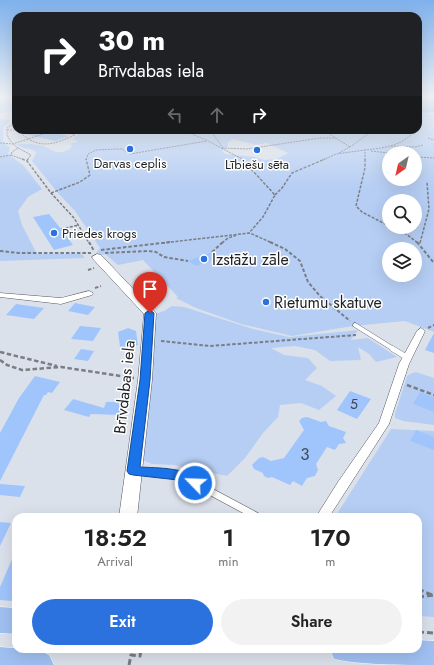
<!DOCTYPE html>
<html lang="en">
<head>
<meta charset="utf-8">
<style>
	:root { --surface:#fff; --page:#f2f2f2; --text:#222; --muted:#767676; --accent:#2c72df }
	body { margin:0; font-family:Jost,sans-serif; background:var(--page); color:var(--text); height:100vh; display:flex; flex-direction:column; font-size:15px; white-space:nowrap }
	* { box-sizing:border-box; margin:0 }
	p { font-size:13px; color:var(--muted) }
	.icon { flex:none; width:22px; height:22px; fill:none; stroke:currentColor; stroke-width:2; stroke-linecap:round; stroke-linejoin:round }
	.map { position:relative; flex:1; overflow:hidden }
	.details { position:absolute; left:12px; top:513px; width:410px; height:140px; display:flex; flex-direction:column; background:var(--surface); border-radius:12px; box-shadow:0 4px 16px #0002 }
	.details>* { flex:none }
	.guide { position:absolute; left:12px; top:12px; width:410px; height:122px; border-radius:12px; box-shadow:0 4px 16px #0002; background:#202124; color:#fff; overflow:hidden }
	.needle { width:26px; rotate:214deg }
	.fabs { position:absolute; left:382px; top:146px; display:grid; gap:8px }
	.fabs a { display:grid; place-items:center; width:40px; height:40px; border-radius:50%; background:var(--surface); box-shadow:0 4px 16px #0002; font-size:20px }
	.pin { position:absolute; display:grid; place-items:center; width:34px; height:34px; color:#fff; margin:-41px -17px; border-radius:50% 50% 50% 0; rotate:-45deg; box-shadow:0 0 4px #0007 }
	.pin .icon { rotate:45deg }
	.me { position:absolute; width:44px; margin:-22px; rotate:294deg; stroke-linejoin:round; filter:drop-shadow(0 0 3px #0008) }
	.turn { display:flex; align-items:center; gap:14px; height:84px; padding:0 20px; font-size:18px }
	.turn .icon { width:52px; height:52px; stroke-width:2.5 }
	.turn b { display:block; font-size:28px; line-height:34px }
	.lanes { display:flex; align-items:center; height:38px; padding:0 20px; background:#0003; justify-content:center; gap:20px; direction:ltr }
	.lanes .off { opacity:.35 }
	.eta { display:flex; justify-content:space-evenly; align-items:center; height:68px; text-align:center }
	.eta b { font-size:24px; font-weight:600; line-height:28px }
	.cta { display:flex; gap:8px; margin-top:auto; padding:8px 20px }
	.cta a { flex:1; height:46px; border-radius:24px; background:var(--accent); color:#fff; font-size:16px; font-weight:600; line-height:46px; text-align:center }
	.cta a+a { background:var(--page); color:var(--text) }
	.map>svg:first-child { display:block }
	.green { fill:#b6cef4; fill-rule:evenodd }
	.water { fill:#81adf2 }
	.building { fill:#a0c4fc }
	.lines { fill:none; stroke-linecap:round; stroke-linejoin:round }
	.lane-far2-casing { stroke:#545961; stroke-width:5 }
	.lane-far1-casing { stroke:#545961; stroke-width:6 }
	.lane-casing { stroke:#545961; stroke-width:8 }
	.street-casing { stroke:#545961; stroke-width:1 }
	.secondary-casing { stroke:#545961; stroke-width:1 }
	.highway-casing { stroke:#fff; stroke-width:1 }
	.path-far4 { stroke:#797d84; stroke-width:1; stroke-dasharray:2 1; stroke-linecap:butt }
	.path-far3 { stroke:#797d84; stroke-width:1.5; stroke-dasharray:3 1.5; stroke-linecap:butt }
	.path-far2 { stroke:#797d84; stroke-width:2; stroke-dasharray:3.5 2; stroke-linecap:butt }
	.path-far1 { stroke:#797d84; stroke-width:2.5; stroke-dasharray:4.5 2.5; stroke-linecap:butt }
	.path { stroke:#797d84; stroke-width:3; stroke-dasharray:6 3; stroke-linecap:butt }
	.lane-far2 { stroke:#fff; stroke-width:4 }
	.lane-far1 { stroke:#fff; stroke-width:5.5 }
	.lane { stroke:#fff; stroke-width:7 }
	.street { fill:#fff; fill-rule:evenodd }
	.secondary { fill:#fff; fill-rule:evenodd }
	.highway { fill:#a0c0f2; fill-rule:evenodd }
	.route { fill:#1a73e8; stroke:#114b97 }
	.poi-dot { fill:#2c72df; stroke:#fff; stroke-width:1.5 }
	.labels { text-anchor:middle; stroke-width:3; stroke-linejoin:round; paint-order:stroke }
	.far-poi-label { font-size:13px; fill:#1e2023; stroke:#fff }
	.number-label { font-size:14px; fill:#3e4959 }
	.poi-label { font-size:16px; fill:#1e2023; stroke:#fff; text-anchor:start }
	.street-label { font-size:16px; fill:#1e2023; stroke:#fff }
	.near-number-label { font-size:17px; fill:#3e4959 }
</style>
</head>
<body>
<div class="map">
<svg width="434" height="665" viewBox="0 0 434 665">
	<rect width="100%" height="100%" fill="#dbe1eb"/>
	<path class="green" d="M0,96H16V110L0,113Z
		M434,113V332L405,321L353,326L292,336L241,324L196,308L176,298L178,297L143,260L118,265L105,254L97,257V252L100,248L75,211L58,193L32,161L35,156L36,152C30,147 22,150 17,144H31L43,146L56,152H62L70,149L72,145L69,144L78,142L73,139L79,133H85L87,130H418V114ZM233,139L256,145L267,143L288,153L277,159L264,160L255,157L225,154L222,151L228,146V142ZM389,153H415V179H389ZM389,201H415V227H389ZM389,249H415V275H389Z
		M0,119L10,120L3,128V141L10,148L8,154L24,166L42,189L28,197L18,211L22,225L37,254H81L84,256V258L0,261Z
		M172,306L184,307L253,329L289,337L358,330L351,340L368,338L397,357L376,362L369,354L358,347L361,360L330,361L315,350L295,346L271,348L284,355L308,358L317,368L305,380L322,386L336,396L319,410L301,403L280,405L278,417L263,433L245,458L227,476L174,465L152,464L140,459L155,314L164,311Z
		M416,372L434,378V397L420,392L434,412V425L403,421L395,418V414L407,376L412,373Z
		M391,429L434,431V617L418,616V517H335Z"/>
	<path class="water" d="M418,96H434V112L418,114Z"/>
	<path class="building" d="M21,130H41L69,136L55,141L21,133Z
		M49,214L61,229L73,245L54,250L33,217Z
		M212,252L220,257L196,266L188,261Z
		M75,303L95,307L88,315L68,311Z
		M16,304L44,308L34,319L6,315Z
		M80,326L101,328L93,341L71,339Z
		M128,328L136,331L138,345L120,347L118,332Z
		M434,333V353L425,350Z
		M81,349L94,351L88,361L74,359Z
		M35,376L60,382L52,393L48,392L46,395H44L0,481V433L19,398Z
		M350,391L371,399L357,419L337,410Z
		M420,392L434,397V412L413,404Z
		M73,399L104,408L106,402H124L121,415L91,414L89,417L64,410Z
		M307,417L321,422L326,421L329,426L346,432L343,438L346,443L339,444L335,450L327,447L316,464L318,470L315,476L307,478L302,486L293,481L290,485L272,477L268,478L264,476L263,473L254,469L252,465L259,458L263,457L271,461L284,458L304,430L299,421L302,418Z
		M416,430L434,437V450L410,441Z
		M0,484L25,486L20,497L0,495Z
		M0,522L11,523L0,546Z
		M16,550V591L12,601L0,600V587Z"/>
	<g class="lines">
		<g class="lane-far2-casing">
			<path id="lane-far2" d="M355,325L395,350"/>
		</g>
		<g class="lane-far1-casing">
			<path id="lane-far1" d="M393,349L408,358
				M136,471L181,475L204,488"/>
		</g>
		<g class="lane-casing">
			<path id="lane" d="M202,487L258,517"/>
		</g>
		<g class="street-casing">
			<path id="street" d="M89,291L93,293L92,295L61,304L0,297V293L61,298Z
				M421,328L425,331L409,364L389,424L329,517H316L338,482L379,423L399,364L417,331Z"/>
		</g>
		<g class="secondary-casing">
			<path id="secondary" d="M97,254L101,255L156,313L152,380L137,517H119L138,380L144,314L93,259L92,257Z"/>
		</g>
		<g class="highway-casing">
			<path id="highway" d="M0,607L16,608V634L0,633Z
				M418,640L434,641V665C405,665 360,665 334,659L330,649H418Z
				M0,647L39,650L49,655L54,665H0Z"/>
		</g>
		<path class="path-far4" d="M16,122L7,128C6,138 11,142 18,148L12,152L11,155L25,160
			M7,130H16
			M17,130L30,132
			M29,130L22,134C40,150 55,144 75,135L57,130
			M183,130L208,141L244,160
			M210,130L223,148L247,149L320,138H336
			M323,130L350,147
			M428,138L434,140
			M0,143L13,144L55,130
			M391,146L415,147L423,145
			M18,148L31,155L27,160
			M371,151L389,153
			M339,153L353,145L373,130
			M0,157L11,155
			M415,157L434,158
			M86,160L88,154L96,150L117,149H122L130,154L207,141
			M323,160L336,154L365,150
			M365,160V150C384,148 403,146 415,130"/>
		<path class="path-far3" d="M22,159L27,161L51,193L74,218L89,243
			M242,159L275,195L263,217L249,233
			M365,159V168L356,206L362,212L389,226
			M27,161L28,159
			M51,193L80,182L90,175L86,159
			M275,195L282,188L292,173L325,159
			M392,227L406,234L418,243
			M61,229L79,225
			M162,243L250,233L272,243
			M222,243L228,238L237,235
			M420,243L429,209L427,182"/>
		<path class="path-far2" d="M89,242L94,251
			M270,242L285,249L300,261L308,282L320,296L350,321
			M417,242L434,263
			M101,250L171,242
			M0,251L19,253H91
			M212,252L223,242
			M105,253L148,251L156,252L164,257L188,261
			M88,270L94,268
			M95,288L101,286
			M428,328L434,325
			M161,341L210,346L356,335"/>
		<path class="path-far1" d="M0,352L57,366
			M0,360L7,365L22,370L61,367L134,378
			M407,385L434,395"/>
		<path class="path" d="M418,589L432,595
			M418,597L434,595
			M418,632L434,633
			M129,665L131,655L140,656L141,649"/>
		<use href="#lane-far2" class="lane-far2"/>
		<use href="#lane-far1" class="lane-far1"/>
		<use href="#lane" class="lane"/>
		<use href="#street" class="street"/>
		<use href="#secondary" class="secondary"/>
		<use href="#highway" class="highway"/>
	</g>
	<linearGradient id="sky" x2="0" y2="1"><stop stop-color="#7fb1ec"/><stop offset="0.51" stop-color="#eff2f6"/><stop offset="1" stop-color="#eff2f6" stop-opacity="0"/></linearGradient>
	<rect width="434" height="189" fill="url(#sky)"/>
	<path class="route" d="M150,310L154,313L150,380L140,467C155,468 192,467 201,483L199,486L195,488L178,480L133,475L129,474L127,471L140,380L145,313Z"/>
	<g class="poi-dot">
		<circle cx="130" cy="149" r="4"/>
		<circle cx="257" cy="150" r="4"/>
		<circle cx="54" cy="233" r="4"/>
		<circle cx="204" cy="259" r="4"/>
		<circle cx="266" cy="302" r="4"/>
	</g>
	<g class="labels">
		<g class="far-poi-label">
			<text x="130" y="168">Darvas ceplis</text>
			<text x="257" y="169">Lībiešu sēta</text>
			<text x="62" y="238" text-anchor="start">Priedes krogs</text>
		</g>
		<g class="number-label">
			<text x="354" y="409">5</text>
		</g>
		<g class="poi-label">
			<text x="212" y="265">Izstāžu zāle</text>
			<text x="274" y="308">Rietumu skatuve</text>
		</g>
		<g class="street-label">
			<text transform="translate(124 387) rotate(-84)" y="6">Brīvdabas iela</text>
		</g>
		<g class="near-number-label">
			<text x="305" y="460">3</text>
		</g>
	</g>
</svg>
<div class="fabs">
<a><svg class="needle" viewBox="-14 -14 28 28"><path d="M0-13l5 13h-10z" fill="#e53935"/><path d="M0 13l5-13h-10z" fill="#767676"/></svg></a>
<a><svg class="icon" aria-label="search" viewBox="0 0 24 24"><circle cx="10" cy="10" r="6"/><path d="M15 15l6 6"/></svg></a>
<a><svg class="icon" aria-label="layers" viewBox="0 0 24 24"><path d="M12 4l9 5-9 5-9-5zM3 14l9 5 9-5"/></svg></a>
</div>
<div class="pin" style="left:150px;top:313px;background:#d93025"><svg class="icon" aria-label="arrive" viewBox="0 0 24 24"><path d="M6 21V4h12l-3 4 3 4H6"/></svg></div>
<svg class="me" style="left:195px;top:483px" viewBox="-20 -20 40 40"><circle r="17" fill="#1a73e8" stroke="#fff" stroke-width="3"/><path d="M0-11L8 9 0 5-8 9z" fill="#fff"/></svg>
<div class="guide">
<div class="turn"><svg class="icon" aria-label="right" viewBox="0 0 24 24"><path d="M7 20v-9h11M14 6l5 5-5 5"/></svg><div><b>30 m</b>Brīvdabas iela</div></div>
<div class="lanes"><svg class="icon off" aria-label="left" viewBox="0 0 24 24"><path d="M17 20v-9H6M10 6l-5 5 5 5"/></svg><svg class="icon off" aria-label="ahead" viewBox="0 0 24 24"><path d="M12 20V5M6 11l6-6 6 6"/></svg><svg class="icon" aria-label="right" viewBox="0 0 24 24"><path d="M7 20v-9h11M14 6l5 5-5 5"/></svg></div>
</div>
<section class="details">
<div class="eta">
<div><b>18:52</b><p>Arrival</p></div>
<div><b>1</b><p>min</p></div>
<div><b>170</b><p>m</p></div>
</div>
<div class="cta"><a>Exit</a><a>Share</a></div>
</section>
</div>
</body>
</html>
